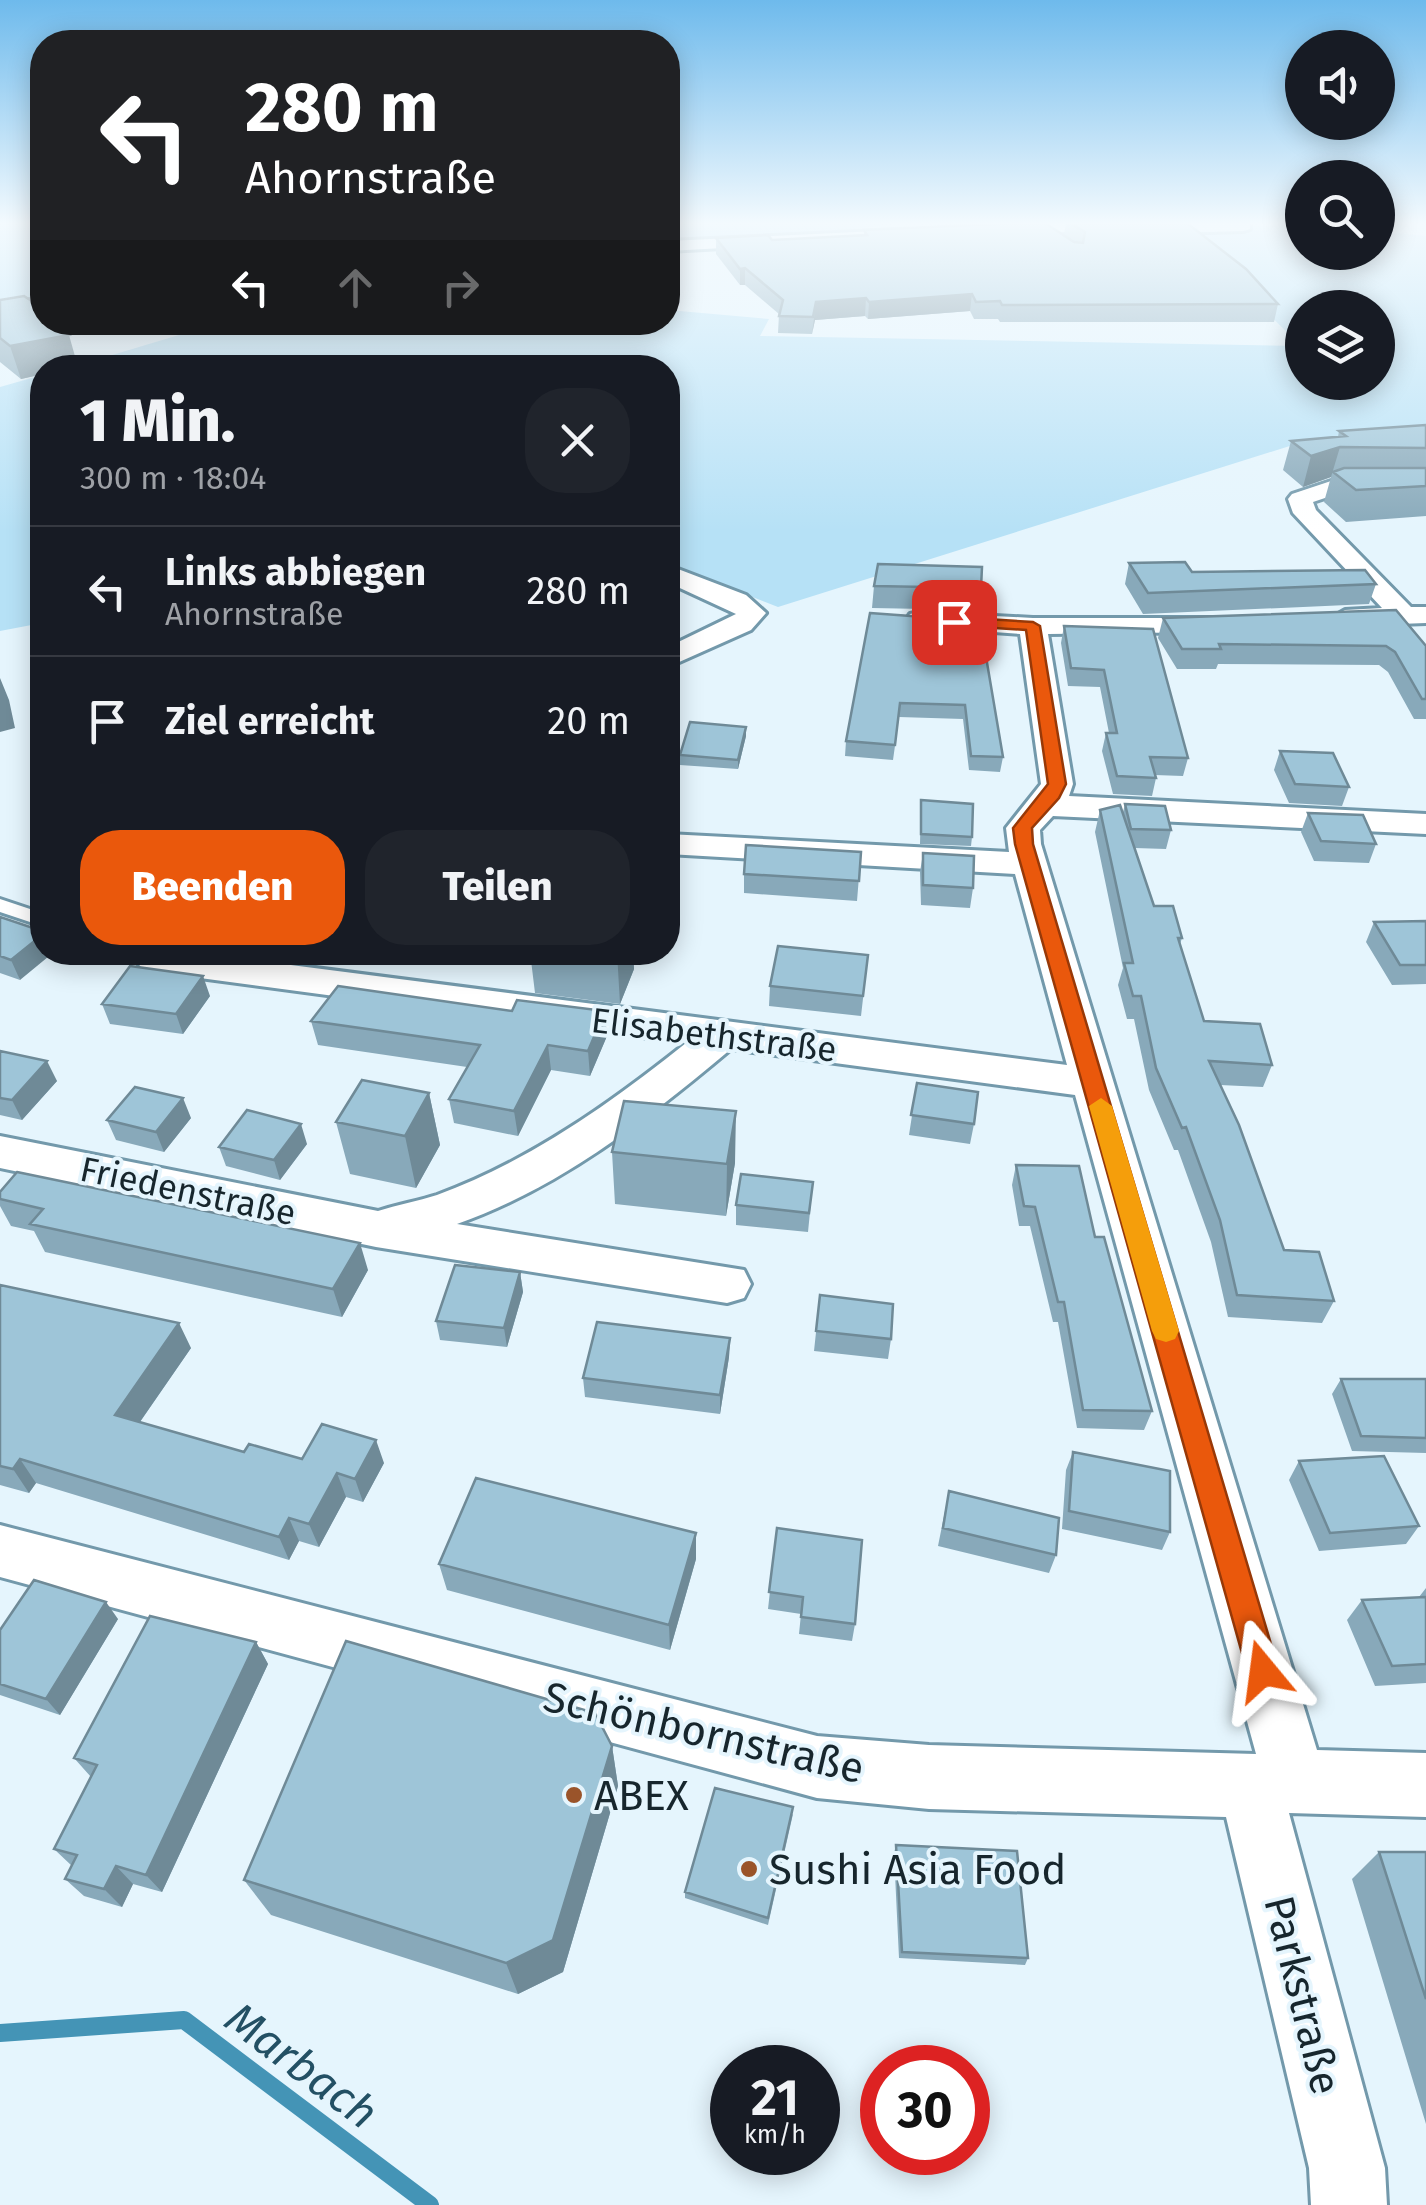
<!DOCTYPE html>
<html lang="de">
<head>
<meta charset="utf-8">
<style>
	:root { --surface:#171b24; --page:#20242c; --text:#f1f3f6; --muted:#9ea1a6; --line:#363941; --accent:#ea580c }
	body { margin:0; font-family:"Fira Sans",sans-serif; background:var(--page); color:var(--text); height:100vh; display:flex; flex-direction:column; font-size:38px; white-space:nowrap }
	* { box-sizing:border-box; margin:0 }
	p { font-size:32px; color:var(--muted) }
	.icon { flex:none; width:55px; height:55px; fill:none; stroke:currentColor; stroke-width:2; stroke-linecap:round; stroke-linejoin:round }
	.map { position:relative; flex:1; overflow:hidden }
	.drawer { position:absolute; left:30px; top:355px; width:650px; height:610px; display:flex; flex-direction:column; background:var(--surface); border-radius:40px; box-shadow:0 5px 25px #0003 }
	.drawer>* { flex:none }
	.guide { position:absolute; left:30px; top:30px; width:650px; height:305px; border-radius:40px; box-shadow:0 5px 25px #0003; background:#202124; color:#fff; overflow:hidden }
	.controls { position:absolute; left:1285px; top:30px; display:grid; gap:20px }
	.controls a { display:grid; place-items:center; width:110px; height:110px; border-radius:50%; background:var(--surface); box-shadow:0 5px 25px #0003; font-size:50px }
	.speed { position:absolute; left:710px; top:2045px; display:flex; gap:20px; font-size:50px; font-weight:700; text-align:center }
	.speed>* { display:grid; place-content:center; width:130px; height:130px; border-radius:50%; background:var(--surface); box-shadow:0 5px 25px #0003; line-height:1 }
	.speed small { font-size:25px; font-weight:400 }
	.speed .limit { border:15px solid #d22; background:#fff; color:#111 }
	.pin { position:absolute; display:grid; place-items:center; width:85px; height:85px; color:#fff; margin:-42px; border-radius:20px; box-shadow:0 5px 15px #0006 }
	.me { position:absolute; width:110px; margin:-55px; rotate:344deg; stroke-linejoin:round; filter:drop-shadow(0 0 8px #0008) }
	.turn { display:flex; align-items:center; gap:35px; height:210px; padding:0 50px; font-size:45px }
	.turn .icon { width:130px; height:130px; stroke-width:2.5 }
	.turn b { display:block; font-size:70px; line-height:85px }
	.lanes { display:flex; align-items:center; height:95px; padding:0 50px; background:#0003; justify-content:center; gap:50px; direction:ltr }
	.lanes .off { opacity:.35 }
	.round { display:grid; place-items:center; flex:none; width:105px; height:105px; border-radius:40px; background:var(--page) }
	.overview { display:flex; align-items:center; justify-content:space-between; height:170px; padding:0 50px }
	h1 { font-size:60px; font-weight:800; line-height:75px }
	.cta { display:flex; gap:20px; margin-top:auto; padding:20px 50px }
	.cta a { flex:1; height:115px; border-radius:40px; background:var(--accent); color:#fff; font-size:40px; font-weight:800; line-height:115px; text-align:center }
	.cta a+a { background:var(--page); color:var(--text) }
	ul { padding:0; list-style:none }
	li { display:flex; align-items:center; gap:30px; height:130px; padding:0 50px; border-top:2px solid var(--line) }
	li div { flex:1 }
	li b { display:block; font-size:38px }
	li em { font-style:normal }
	.map>svg:first-child { display:block }
	.green { fill:#b6e1f6; fill-rule:evenodd }
	.lines { fill:none; stroke-linecap:round; stroke-linejoin:round }
	.stream { stroke:#4494b6; stroke-width:18 }
	.lane-casing { stroke:#7399ab; stroke-width:6 }
	.street-casing { stroke:#7399ab; stroke-width:6 }
	.lane { fill:#fff; fill-rule:evenodd }
	.street { fill:#fff; fill-rule:evenodd }
	.wall { fill:#88a9ba }
	.shaded-wall { fill:#6f8a97 }
	.building { fill:#9ec5d8; stroke:#6f8a97; stroke-width:2.5 }
	.route { fill:#ea580c; stroke:#983908; stroke-width:2.5 }
	.slow { fill:#f59e0b }
	.poi-dot { fill:#9a542a; stroke:#e5f5fd; stroke-width:4 }
	.labels { text-anchor:middle; stroke-width:8; stroke-linejoin:round; paint-order:stroke }
	.street-label { font-size:35px; fill:#17262d; stroke:#e5f5fd }
	.near-street-label { font-size:42px; fill:#17262d; stroke:#e5f5fd }
	.near-poi-label { font-size:42px; fill:#17262d; stroke:#e5f5fd; text-anchor:start }
	.near-water-label { font-size:45px; font-style:italic; fill:#235064; stroke:#e5f5fd }
</style>
</head>
<body>
<div class="map">
<svg width="1426" height="2205" viewBox="0 0 1426 2205">
	<rect width="100%" height="100%" fill="#e5f5fd"/>
	<path class="green" d="M0,223H42V298L0,305Z
		M668,223H899L825,233L668,243Z
		M1302,224V252H1378V231L1426,236V440L1296,444L778,607L668,564V368H69L219,323L668,322V310L769,319L760,336L1301,346L1183,230ZM1302,308H1378V382H1302Z
		M42,375V623L0,631V387Z"/>
	<g class="lines">
		<path class="stream" d="M0,2033L184,2020L430,2205"/>
		<g class="lane-casing">
			<path id="lane" d="M0,899L42,913V926L0,912Z"/>
		</g>
		<g class="street-casing">
			<path id="street" d="M1060,223H1117L1109,228L998,238L990,233L998,228Z
				M1250,223V229L1244,231L1134,234L1126,229L1134,224Z
				M897,230L905,235L903,238L668,251V241Z
				M42,298V308L0,315V305Z
				M1331,481H1426V495H1334L1313,502L1316,510L1411,607H1426V623L1345,626L1331,618L1345,610L1382,608L1293,513L1288,499L1292,494Z
				M678,569L746,595L766,613L751,630L668,667V647L736,614L669,583L668,573Z
				M920,612L1033,618H1229L1233,624L1219,632L1048,634L1073,784L1069,796L1426,814V834L1053,816L1040,830L1041,844L1317,1750L1426,1753V1817L1289,1813L1385,2168L1387,2205H1311L1309,2168L1226,1817L929,1809L817,1798L0,1577V1525L817,1736L929,1745L1256,1754L1075,1095L731,1049C649,1118 560,1188 457,1224L744,1270L751,1284L744,1298L727,1303L376,1247L0,1168V1136L378,1211C397,1205 418,1201 437,1195C528,1162 611,1103 686,1043L155,972L142,969L136,960L141,952H191L1067,1065L1015,874L668,854V834L1009,852L1006,828L1041,784L1020,634L910,626L906,620L910,614Z"/>
		</g>
		<use href="#lane" class="lane"/>
		<use href="#street" class="street"/>
	</g>
	<path class="wall" d="M1066,223H1187L1278,304L1274,322H1000L998,319H974L970,311L868,319L865,316L815,320L812,334L778,333L779,314L745,285H740L716,254V238L772,240L864,235V230L1064,235Z
		M0,300L62,322L78,367L21,379L0,362Z
		M1426,425V516L1346,522L1324,502L1331,477L1303,487L1283,470L1291,441L1338,437L1339,431Z
		M1129,563L1192,572L1376,584L1369,604L1143,614L1125,584Z
		M874,586L981,588L978,610L872,608Z
		M1163,618L1426,646V719H1414L1388,672L1379,665L1218,664L1216,669H1177L1158,638Z
		M1064,626L1188,758L1183,776L1155,775L1156,778L1152,796L1113,794L1102,751L1106,733H1109L1100,687L1068,686L1061,643Z
		M977,646L1003,757L1000,772L969,770L963,719L899,717L893,760L845,756L846,741Z
		M746,727V736L738,769L680,765V755Z
		M1280,751L1349,787L1342,806L1289,803L1274,770Z
		M921,800L972,837L971,846L920,844Z
		M1125,804L1171,830L1166,849L1135,848L1154,906L1182,938L1180,944L1204,1021L1272,1065L1263,1087L1220,1085L1284,1250L1334,1301L1322,1323L1228,1317L1211,1242L1178,1150H1174L1149,1090L1134,1019H1127L1118,985L1123,968L1095,832L1100,810L1123,812Z
		M1308,813L1376,844L1369,863L1314,861L1301,832Z
		M861,852L857,901L744,893V874Z
		M923,853L973,888L970,908L921,905L920,872Z
		M0,917L20,980L0,973Z
		M1426,921V984L1392,985L1366,942L1374,922Z
		M530,952H633L634,969L620,1004L535,993Z
		M868,955L861,1016L769,1006L770,986Z
		M210,996L183,1034L110,1024L102,1004Z
		M311,1021L607,1036L590,1076L551,1070L518,1136L454,1123L449,1099L467,1067L318,1045Z
		M0,1051L57,1081L22,1120L0,1115Z
		M917,1083L974,1124L970,1144L909,1135Z
		M429,1093L440,1145L416,1188L350,1174L336,1122Z
		M191,1118L164,1152L116,1140L107,1120Z
		M307,1144L280,1180L226,1166L219,1147Z
		M612,1152L735,1163L726,1216L615,1204Z
		M1016,1165L1095,1237L1152,1411L1144,1430L1077,1428L1058,1322H1053L1030,1226H1019L1012,1185Z
		M813,1182L808,1232L736,1225V1205Z
		M0,1192L368,1270L342,1317L45,1252L34,1231L11,1226L0,1206Z
		M520,1272L523,1292L507,1347L440,1340L436,1321Z
		M0,1285L191,1348L140,1422L244,1452L302,1459L384,1463L363,1502L346,1497L319,1547L299,1541L289,1560L36,1483L29,1493L0,1485Z
		M820,1295L891,1339L888,1359L814,1351Z
		M730,1338L729,1357L720,1414L585,1397L583,1378Z
		M1341,1379H1426V1453L1352,1451L1332,1394Z
		M1073,1452L1170,1532L1162,1550L1062,1529L1066,1470Z
		M1299,1461L1419,1526L1406,1544L1319,1551L1289,1480Z
		M949,1491L1056,1555L1049,1573L938,1546Z
		M777,1528L855,1624L852,1641L799,1634L801,1614L768,1609Z
		M696,1533V1559L670,1650L447,1590L439,1564Z
		M1426,1588V1683L1375,1686L1347,1620L1362,1600L1419,1597Z
		M118,1619L60,1715L0,1695V1630Z
		M256,1642L268,1664L162,1892L133,1884L122,1907L84,1896L65,1879L72,1866L54,1849L91,1777L74,1758Z
		M612,1746L618,1786L563,1972L518,1994L271,1915L244,1880Z
		M793,1814L768,1925L685,1898V1892Z
		M896,1845L1028,1958L1025,1965L899,1958L894,1853Z
		M1379,1852H1426V2124L1352,1879Z"/>
	<path class="shaded-wall" d="M745,268V285H740V269Z
		M972,294L970,311L868,319L869,302Z
		M866,298L865,316L815,320L812,334L816,302Z
		M62,322L66,335H69L78,367L42,368V374L21,379L10,346L53,324Z
		M1340,447L1331,477L1303,487L1311,456Z
		M0,678L9,700L15,728L0,732Z
		M746,727V736L738,769V760Z
		M42,935V952H54L20,980L11,960Z
		M617,952H633L634,969L620,1004Z
		M203,976L210,996L183,1034L176,1014Z
		M605,1011L607,1036L590,1076L588,1051Z
		M548,1045L551,1070L518,1136L514,1111Z
		M47,1061L57,1081L22,1120L12,1100Z
		M429,1093L440,1145L416,1188L405,1136Z
		M183,1098L191,1118L164,1152L156,1132Z
		M736,1111L735,1163L726,1216L727,1164Z
		M301,1124L307,1144L280,1180L274,1160Z
		M360,1243L368,1270L342,1317L333,1289Z
		M520,1272L523,1292L507,1347L504,1328Z
		M179,1323L191,1348L128,1439L115,1415Z
		M730,1338L729,1357L720,1414V1395Z
		M376,1440L384,1463L363,1502L355,1479Z
		M20,1459L36,1483L29,1493L13,1469Z
		M337,1473L346,1497L319,1547L309,1524Z
		M289,1518L299,1541L289,1560L279,1537Z
		M696,1533V1559L670,1650L669,1625Z
		M106,1602L118,1619L60,1715L46,1699Z
		M256,1642L268,1664L162,1892L146,1875Z
		M612,1746L618,1786L563,1972L518,1994L506,1963Z
		M116,1866L133,1884L122,1907L104,1889Z"/>
	<path class="building" d="M1020,223H1045L1074,242L1083,243L1085,232L1070,223H1187L1246,269L1278,304L1002,305L1000,301L976,302L972,294L869,302L866,298L816,302L813,317L779,316L783,300L745,268L740,269L716,238L768,235L772,240L867,235L864,230Z
		M24,296L42,308V322H59L53,324L69,335L10,346L0,338V300Z
		M1426,425V448L1340,447L1311,456L1291,441L1346,436L1339,431Z
		M1344,468H1426V486L1356,490L1333,472Z
		M1185,562L1192,572L1365,570L1376,584L1148,593L1129,563Z
		M878,564L982,567L981,588L874,586Z
		M1396,610L1426,646V699H1422L1395,652L1386,646L1219,644L1221,649H1182L1163,618Z
		M870,613L978,621L977,646L984,645L1003,757L971,756L965,705L900,703L895,745L846,741Z
		M1064,626L1153,629L1188,758L1150,757L1156,778L1117,776L1106,733H1117L1104,670L1071,668Z
		M690,722L746,727L738,760L680,755Z
		M1280,751L1333,753L1349,787L1295,784Z
		M921,800L973,804L972,837L921,834Z
		M1125,804L1165,806L1171,830L1131,829Z
		M1120,805L1154,906H1173L1182,938H1178L1204,1021L1260,1024L1272,1065L1209,1061L1239,1125L1284,1250L1319,1252L1334,1301L1237,1295L1220,1220L1186,1127L1182,1128L1156,1068L1141,996H1133L1124,963H1133L1100,810Z
		M1308,813L1363,815L1376,844L1321,841Z
		M746,845L861,852L859,881L744,874Z
		M923,853L974,856L973,888L923,885Z
		M0,917L42,931V935L11,960L0,956Z
		M1426,921V965H1400L1374,922Z
		M778,946L868,955L863,996L770,986Z
		M130,966L203,976L176,1014L102,1004Z
		M338,986L512,1011L517,1000L605,1011L588,1051L548,1045L514,1111L449,1099L480,1045L311,1021Z
		M0,1051L47,1061L12,1100L0,1098Z
		M362,1080L429,1093L405,1136L336,1122Z
		M917,1083L978,1092L974,1124L911,1115Z
		M135,1087L183,1098L156,1132L107,1120Z
		M624,1101L736,1111L727,1164L612,1152Z
		M247,1110L301,1124L274,1160L219,1147Z
		M1016,1165L1079,1166L1095,1237H1104L1152,1411L1083,1410L1064,1302H1058L1035,1207L1024,1206Z
		M17,1172L360,1243L333,1289L30,1224L43,1209L0,1199V1192Z
		M741,1174L813,1182L809,1213L736,1205Z
		M455,1265L520,1272L504,1328L436,1321Z
		M0,1285L179,1323L115,1415L244,1452L249,1444L302,1459L322,1424L376,1440L355,1479L337,1473L309,1524L289,1518L279,1537L20,1459L13,1469L0,1466Z
		M820,1295L893,1304L891,1339L816,1331Z
		M597,1322L730,1338L720,1395L583,1378Z
		M1341,1379H1426V1438L1361,1436Z
		M1073,1452L1170,1471V1532L1069,1511Z
		M1384,1456L1419,1526L1330,1533L1299,1461Z
		M476,1478L696,1533L669,1625L439,1564Z
		M949,1491L1059,1518L1056,1555L943,1528Z
		M777,1528L862,1540L855,1624L801,1617L803,1597L769,1592Z
		M34,1580L106,1602L46,1699L0,1684V1630Z
		M1426,1597V1664L1392,1666L1362,1600Z
		M150,1616L256,1642L146,1875L116,1866L104,1889L65,1879L77,1855L54,1849L97,1765L74,1758Z
		M346,1641L595,1713L612,1746L553,1940L506,1963L244,1880Z
		M715,1788L793,1807L768,1918L685,1892Z
		M896,1845L1017,1851L1028,1958L902,1952Z
		M1379,1852H1426V1999Z"/>
	<linearGradient id="sky" x2="0" y2="1"><stop stop-color="#6ebaec"/><stop offset="0.42" stop-color="#f3fafe"/><stop offset="1" stop-color="#f3fafe" stop-opacity="0"/></linearGradient>
	<rect width="1426" height="531" fill="url(#sky)"/>
	<path class="route" d="M954,617L1033,622L1040,626L1066,784L1059,798L1032,828L1033,844L1279,1671L1275,1683L1263,1687L1252,1683L1247,1671L1015,844L1013,828L1048,784L1026,630L948,625L946,622Z"/>
	<path class="slow" d="M1101,1098L1112,1106L1179,1331L1175,1339L1166,1342L1156,1339L1152,1331L1089,1106Z"/>
	<g class="poi-dot">
		<circle cx="574" cy="1795" r="10"/>
		<circle cx="749" cy="1869" r="10"/>
	</g>
	<g class="labels">
		<g class="street-label">
			<text transform="translate(714 1035) rotate(7)" y="12">Elisabethstraße</text>
			<text transform="translate(188 1191) rotate(12)" y="12">Friedenstraße</text>
		</g>
		<g class="near-street-label">
			<text transform="translate(704 1732) rotate(13)" y="15">Schönbornstraße</text>
			<text transform="translate(1303 1995) rotate(76)" y="15">Parkstraße</text>
		</g>
		<g class="near-poi-label">
			<text x="594" y="1810">ABEX</text>
			<text x="769" y="1884">Sushi Asia Food</text>
		</g>
		<g class="near-water-label">
			<text transform="translate(302 2065) rotate(37)" y="16">Marbach</text>
		</g>
	</g>
</svg>
<div class="controls">
<a><svg class="icon" aria-label="sound" viewBox="0 0 24 24"><path d="M4 9h4l5-4v14l-5-4H4zM17 9q2 3 0 6"/></svg></a>
<a><svg class="icon" aria-label="search" viewBox="0 0 24 24"><circle cx="10" cy="10" r="6"/><path d="M15 15l6 6"/></svg></a>
<a><svg class="icon" aria-label="layers" viewBox="0 0 24 24"><path d="M12 4l9 5-9 5-9-5zM3 14l9 5 9-5"/></svg></a>
</div>
<div class="speed"><div>21<small>km/h</small></div><div class="limit">30</div></div>
<div class="pin" style="left:954px;top:622px;background:#d93025"><svg class="icon" aria-label="arrive" viewBox="0 0 24 24"><path d="M6 21V4h12l-3 4 3 4H6"/></svg></div>
<svg class="me" style="left:1263px;top:1671px" viewBox="-20 -20 40 40"><path d="M0-17L14 15 0 8-14 15z" fill="#ea580c" stroke="#fff" stroke-width="4"/></svg>
<div class="guide">
<div class="turn"><svg class="icon" aria-label="left" viewBox="0 0 24 24"><path d="M17 20v-9H6M10 6l-5 5 5 5"/></svg><div><b>280 m</b>Ahornstraße</div></div>
<div class="lanes"><svg class="icon" aria-label="left" viewBox="0 0 24 24"><path d="M17 20v-9H6M10 6l-5 5 5 5"/></svg><svg class="icon off" aria-label="ahead" viewBox="0 0 24 24"><path d="M12 20V5M6 11l6-6 6 6"/></svg><svg class="icon off" aria-label="right" viewBox="0 0 24 24"><path d="M7 20v-9h11M14 6l5 5-5 5"/></svg></div>
</div>
<section class="drawer">
<div class="overview"><div><h1>1 Min.</h1><p>300 m · 18:04</p></div><a class="round"><svg class="icon" aria-label="close" viewBox="0 0 24 24"><path d="M6 6l12 12M18 6L6 18"/></svg></a></div>
<ul>
<li><svg class="icon" aria-label="left" viewBox="0 0 24 24"><path d="M17 20v-9H6M10 6l-5 5 5 5"/></svg><div><b>Links abbiegen</b><p>Ahornstraße</p></div><em>280 m</em></li>
<li><svg class="icon" aria-label="arrive" viewBox="0 0 24 24"><path d="M6 21V4h12l-3 4 3 4H6"/></svg><div><b>Ziel erreicht</b></div><em>20 m</em></li>
</ul>
<div class="cta"><a>Beenden</a><a>Teilen</a></div>
</section>
</div>
</body>
</html>
